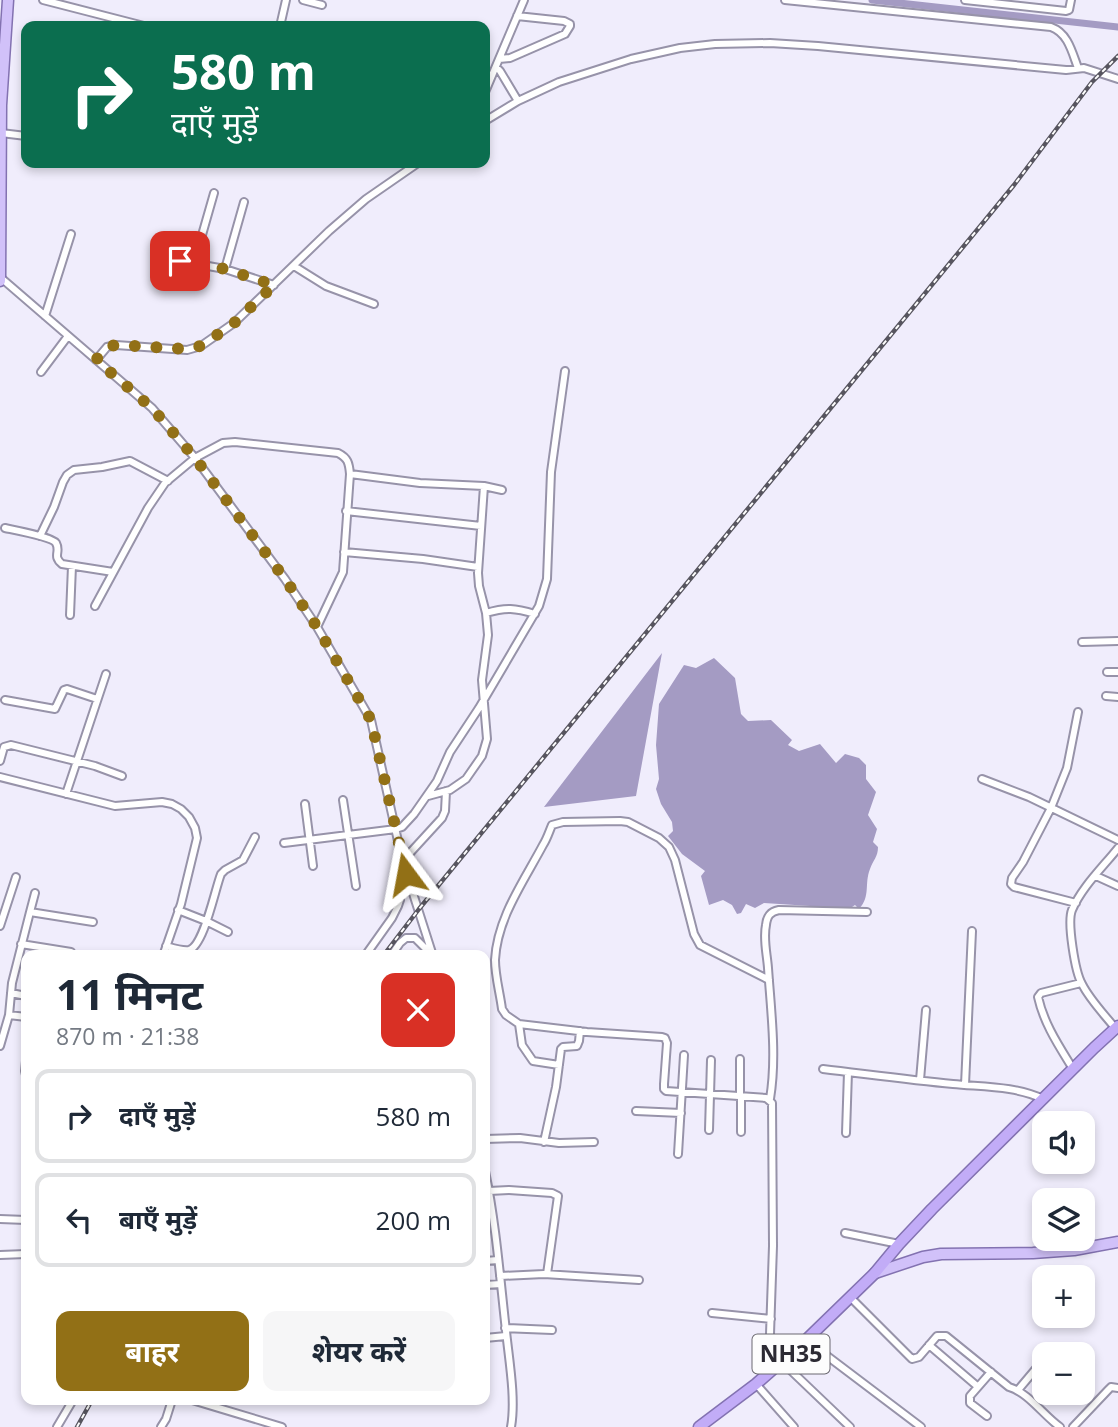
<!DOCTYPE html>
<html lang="hi">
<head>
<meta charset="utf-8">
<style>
	:root { --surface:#fff; --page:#f6f6f7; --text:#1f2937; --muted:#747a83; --line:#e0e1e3; --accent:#927016 }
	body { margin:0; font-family:"Open Sans","Noto Sans Devanagari",sans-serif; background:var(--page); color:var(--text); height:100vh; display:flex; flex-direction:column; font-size:26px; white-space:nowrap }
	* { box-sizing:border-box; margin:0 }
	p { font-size:23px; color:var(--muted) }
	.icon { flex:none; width:38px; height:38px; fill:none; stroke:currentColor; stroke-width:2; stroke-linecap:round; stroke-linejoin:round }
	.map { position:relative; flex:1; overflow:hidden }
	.sheet { position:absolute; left:21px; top:950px; width:469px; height:455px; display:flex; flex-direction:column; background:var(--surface); border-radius:14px; box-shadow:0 4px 10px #0003 }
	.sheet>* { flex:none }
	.guide { position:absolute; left:21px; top:21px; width:469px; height:147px; border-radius:14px; box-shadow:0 4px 10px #0003; background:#0b6e4f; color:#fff; overflow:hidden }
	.fabs { position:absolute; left:1032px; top:1111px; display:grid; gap:14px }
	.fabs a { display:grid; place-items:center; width:63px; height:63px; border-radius:14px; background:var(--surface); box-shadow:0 4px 10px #0003; font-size:35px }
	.pin { position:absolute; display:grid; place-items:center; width:60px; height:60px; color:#fff; margin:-30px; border-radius:14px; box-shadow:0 4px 10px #0006 }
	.me { position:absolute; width:77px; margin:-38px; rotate:347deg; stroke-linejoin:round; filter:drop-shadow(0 0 5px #0008) }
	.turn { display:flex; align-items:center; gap:24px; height:147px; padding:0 35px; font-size:32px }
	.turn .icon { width:91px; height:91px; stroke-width:2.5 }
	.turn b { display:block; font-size:49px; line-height:60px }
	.round { display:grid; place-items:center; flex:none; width:74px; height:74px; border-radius:14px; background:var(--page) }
	.headline { display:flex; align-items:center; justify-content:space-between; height:119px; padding:0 35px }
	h1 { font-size:42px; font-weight:700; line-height:52px }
	.action { display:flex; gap:14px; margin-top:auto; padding:14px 35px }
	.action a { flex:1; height:80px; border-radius:14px; background:var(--accent); color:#fff; font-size:28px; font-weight:700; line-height:80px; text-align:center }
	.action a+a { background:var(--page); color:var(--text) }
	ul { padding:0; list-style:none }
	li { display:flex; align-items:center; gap:21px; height:94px; margin:0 14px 10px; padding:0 21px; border:4px solid var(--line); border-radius:14px }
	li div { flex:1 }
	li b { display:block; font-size:26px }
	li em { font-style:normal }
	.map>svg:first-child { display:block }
	.water { fill:#a49bc3 }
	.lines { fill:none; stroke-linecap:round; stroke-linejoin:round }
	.canal { stroke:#a49bc3; stroke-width:7 }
	.minor-casing { stroke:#9793a9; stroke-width:10 }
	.primary-casing { stroke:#8372b1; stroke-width:13 }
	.trunk-casing { stroke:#8372b1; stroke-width:13 }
	.minor { stroke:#fff; stroke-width:6 }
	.primary { stroke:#d1c1f9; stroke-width:10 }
	.trunk { stroke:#c2acf7; stroke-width:10 }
	.rail-casing { stroke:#57555f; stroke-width:4.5 }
	.rail { stroke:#fdfdfd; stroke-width:2; stroke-dasharray:5; stroke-linecap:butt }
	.route { stroke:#927016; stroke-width:12; stroke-dasharray:0 21.6 }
	.labels { text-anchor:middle; stroke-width:5; stroke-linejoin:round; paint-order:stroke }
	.shield { fill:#fdfdfd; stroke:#6b6970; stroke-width:2 }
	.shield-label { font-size:23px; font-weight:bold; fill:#2c2a33 }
</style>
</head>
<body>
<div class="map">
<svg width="1118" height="1427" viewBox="0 0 1118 1427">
	<rect width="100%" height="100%" fill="#f0edfc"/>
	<path class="water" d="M662,653L636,796L544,807Z
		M714,658L735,678L741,714L748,721L771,720L792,740L788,745L799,751L820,744L836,763L845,754L859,758L866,765V779L876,792L868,815L877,829L873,842L878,847C878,857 873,860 870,869C864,884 871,896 859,909L855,905L852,907L841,908L764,903L755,908L746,904L741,913L737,914L732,905L723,900L709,905L701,876L705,871L682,854L668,836L673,831L672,822L661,804L656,789L659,779L656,745L659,704L684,665L696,668Z"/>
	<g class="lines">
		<path class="canal" d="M872,0L1118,27"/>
		<g class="minor-casing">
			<path id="minor" d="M43,0L144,26
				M303,0L322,5
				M785,0L1051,27C1068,33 1072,52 1078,68
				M965,0L1066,11L1069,10L1071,0
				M281,22L286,0
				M499,59L510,58L565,34L570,26V24L564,21L517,16
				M496,67L500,71L518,101
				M485,92L524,0
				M485,121L518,101L559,82L631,59L680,48L715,44L770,43L818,46L1066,70L1084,68L1118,79
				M1,133L26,136
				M180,261L225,269L274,285
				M194,263L214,193
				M294,266L326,286L374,304
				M225,269L244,202
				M0,277L152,408L195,458L285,579L317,627L371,720L402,859L433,956
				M45,316L71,234
				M96,360L107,347L116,345L187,350L201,346L234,323L329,231L366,199L418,163
				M41,372L68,336
				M350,474L420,483L484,486L502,490
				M346,511L481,526
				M5,528C14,530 52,537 56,543C61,552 52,556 62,564L113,572
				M40,536L54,507L63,482L67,475L74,470L102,467L130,461L168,481
				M344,552L423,559L478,567
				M95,606L148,508L165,483L195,458L223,443L235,442L338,453C348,458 349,463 350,474L343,572L317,627
				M486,613C506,607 515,608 535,614
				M70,615L72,566
				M1082,642L1118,641
				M1107,672H1118
				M1106,696L1118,697
				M5,700L55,709L64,690L67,689L97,699
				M0,761L4,747L11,745L95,766L122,776
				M0,777L115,806L162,802L172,804L181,809L189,817L195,828L197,838L181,904L163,956
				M982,779L1029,797L1118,840
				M66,794L106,674
				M428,796L450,790L466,779L482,756L487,739L482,680L488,635L486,613L479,586L478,573L484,486
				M343,800L356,886
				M305,804L313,866
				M284,843L396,829L402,827L414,814L437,781L450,752L479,708L539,606L547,579L551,472L565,371
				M1096,876L1118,886
				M1076,903L1014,887L1011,884L1012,878L1023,862L1051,808L1067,768L1078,712
				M178,910L206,921L228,932
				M30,912L35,893
				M0,926L16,877
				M21,944L71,952
				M166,946C173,948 182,951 189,950C204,946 215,889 221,874L225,870L243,860L255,837
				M365,956L392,918L398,906L400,900L398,877L402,859L409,854L442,818L445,811L446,791
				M391,956L400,943L406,938H415L430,953
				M769,980L700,945L694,934L675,860L669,847L659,838L628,822L620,821L563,822L552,825C549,832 547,839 543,845C524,881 497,918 495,960C495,976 500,993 502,1009L506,1015L519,1024L587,1032L662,1037L665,1038L667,1043L664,1084V1089L666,1091L766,1098L772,1103L773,1246L770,1334L772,1369
				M11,993L26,996
				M9,1015L26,1017
				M519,1024L522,1045L533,1061L559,1065
				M1115,1028C1104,1014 1090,1000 1082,984C1075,972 1067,922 1072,910C1082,887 1102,868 1118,848
				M0,1046L9,1015L12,983L30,912L93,922
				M26,1061L25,1071L26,1075
				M823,1069C866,1074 910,1080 953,1084C983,1087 1016,1086 1043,1099
				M1073,1069C1059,1046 1044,1024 1038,997L1041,993L1081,983
				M920,1080L926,1010
				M965,1085L972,931
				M740,1096V1059
				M770,1099C777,1057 771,1011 768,968C767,954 763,939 766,925C767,916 770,912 779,910L867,912
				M636,1111L681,1113
				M709,1130L711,1060
				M741,1132V1096
				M846,1133L848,1072
				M485,1139L520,1138L559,1143L594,1142
				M544,1142L556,1087L561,1049L563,1047L577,1046L579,1041L580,1031
				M678,1154L684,1055
				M485,1171C496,1224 500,1278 506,1331C509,1360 516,1399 511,1427
				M489,1191L509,1190L552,1193L558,1196L547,1274
				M0,1219L26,1220
				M845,1233L899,1244
				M0,1255L26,1254
				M485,1261L498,1260
				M500,1276L544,1274L639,1280
				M485,1285L501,1284
				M850,1297L912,1359L919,1357L937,1336H946L1009,1387C1029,1393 1043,1415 1060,1427
				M712,1313L771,1319
				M505,1328L552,1330
				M485,1338L506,1336
				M806,1340L921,1427
				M929,1345L977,1386
				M1048,1354L1049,1353
				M782,1362L850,1427
				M756,1384L794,1427
				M1018,1390L1045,1358
				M192,1400L282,1427
				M987,1416L970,1403V1396L991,1372
				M57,1427L73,1400
				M161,1427L166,1419L172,1400
				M1073,1427L1109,1389L1111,1387L1118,1388"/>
		</g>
		<g class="primary-casing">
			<path id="primary" d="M0,281L1,105L8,0
				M875,1273L923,1257L941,1254L1033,1253L1074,1250L1118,1242"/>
		</g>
		<g class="trunk-casing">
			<path id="trunk" d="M699,1427L756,1384L806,1340L875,1273L899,1244L932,1209L1094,1048L1118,1026"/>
		</g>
		<use href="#minor" class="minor"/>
		<use href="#primary" class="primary"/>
		<use href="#trunk" class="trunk"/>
		<g class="rail-casing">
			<path id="rail" d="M383,956L419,909L1014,185L1092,82L1118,56
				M77,1427L92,1400"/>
		</g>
		<use href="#rail" class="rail"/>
	</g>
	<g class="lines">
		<path class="route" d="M180,261L225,269L274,285L234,323L201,346L187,349L116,345L107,347L96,360L152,408L195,458L285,579L317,627L371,720L406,874"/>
	</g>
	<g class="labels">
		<rect class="shield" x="752.5" y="1334.5" width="77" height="39" rx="5"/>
		<g class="shield-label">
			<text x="791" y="1362">NH35</text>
		</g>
	</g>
</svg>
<div class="fabs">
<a><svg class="icon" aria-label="sound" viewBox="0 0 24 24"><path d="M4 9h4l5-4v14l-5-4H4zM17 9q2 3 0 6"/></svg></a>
<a><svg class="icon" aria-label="layers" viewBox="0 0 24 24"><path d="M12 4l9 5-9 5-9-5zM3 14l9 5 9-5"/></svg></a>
<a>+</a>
<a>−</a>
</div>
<div class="pin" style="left:180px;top:261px;background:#d93025"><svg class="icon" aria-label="arrive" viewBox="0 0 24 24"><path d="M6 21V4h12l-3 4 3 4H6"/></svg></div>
<svg class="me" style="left:406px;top:874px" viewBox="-20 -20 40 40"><path d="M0-17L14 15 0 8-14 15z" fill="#927016" stroke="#fff" stroke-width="4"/></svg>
<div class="guide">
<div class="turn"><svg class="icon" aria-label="right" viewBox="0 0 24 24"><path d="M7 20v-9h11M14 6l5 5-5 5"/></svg><div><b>580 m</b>दाएँ मुड़ें</div></div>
</div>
<section class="sheet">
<div class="headline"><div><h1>11 मिनट</h1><p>870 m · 21:38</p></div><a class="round" style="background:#d93025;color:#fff"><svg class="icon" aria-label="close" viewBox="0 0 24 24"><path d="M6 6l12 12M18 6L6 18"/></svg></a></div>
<ul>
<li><svg class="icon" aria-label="right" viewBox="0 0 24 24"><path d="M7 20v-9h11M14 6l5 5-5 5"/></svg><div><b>दाएँ मुड़ें</b></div><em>580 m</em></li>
<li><svg class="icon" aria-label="left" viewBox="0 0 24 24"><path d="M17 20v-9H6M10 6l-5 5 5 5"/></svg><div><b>बाएँ मुड़ें</b></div><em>200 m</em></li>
</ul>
<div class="action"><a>बाहर</a><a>शेयर करें</a></div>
</section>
</div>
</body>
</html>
